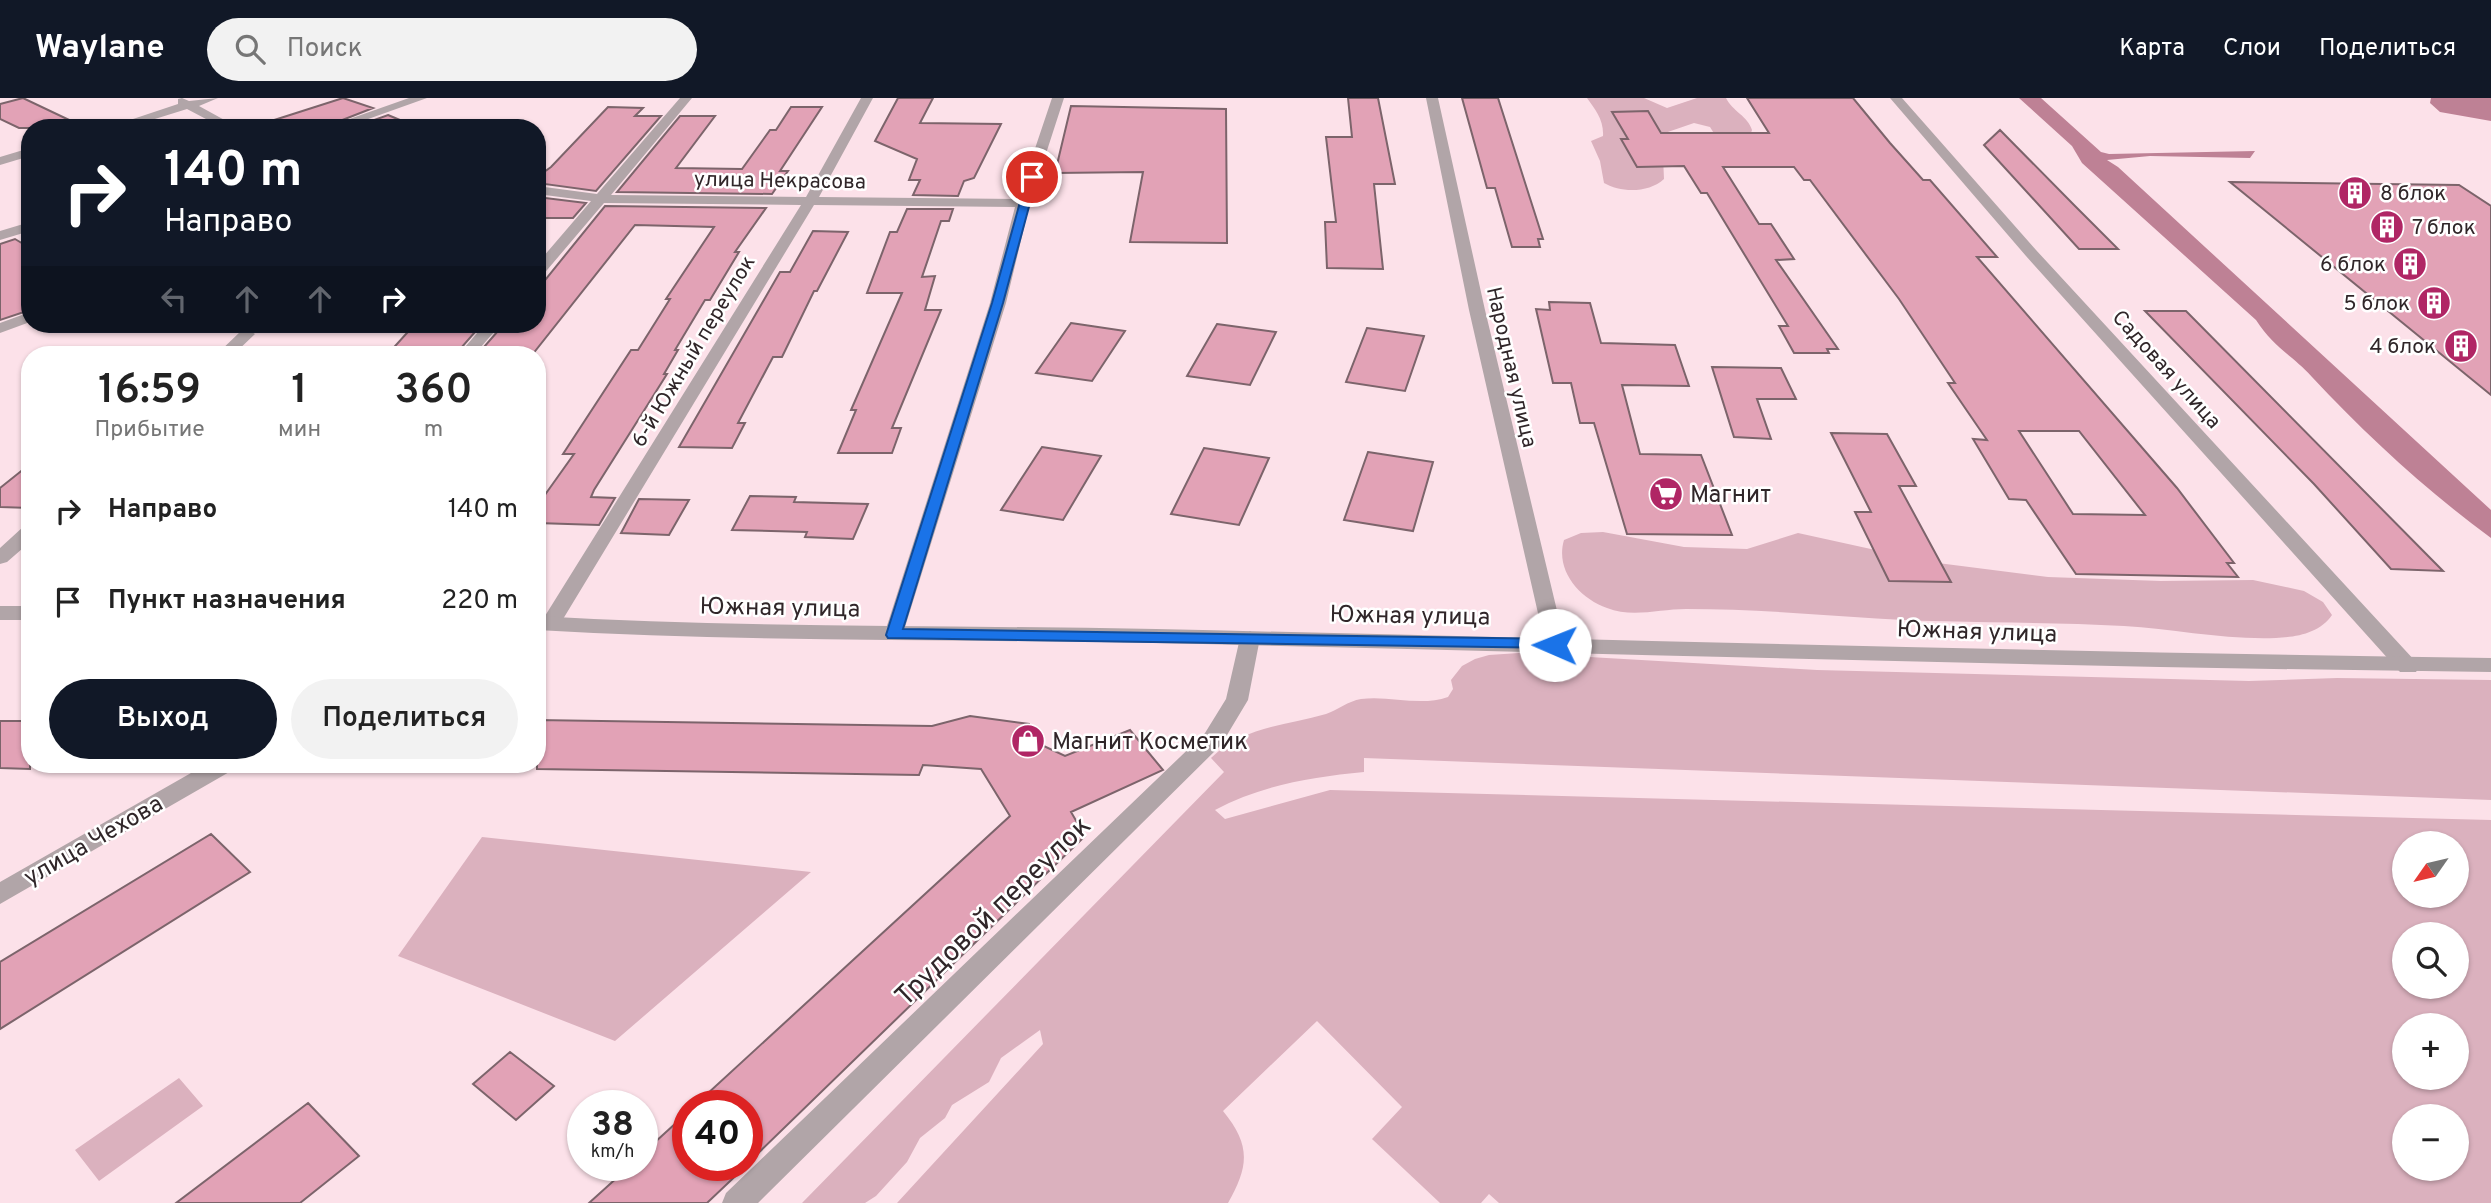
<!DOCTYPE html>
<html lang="ru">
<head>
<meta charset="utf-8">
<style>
	:root { --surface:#fff; --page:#f2f2f2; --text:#222; --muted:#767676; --accent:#111827 }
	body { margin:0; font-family:Overpass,sans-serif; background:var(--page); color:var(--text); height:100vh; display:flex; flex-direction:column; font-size:26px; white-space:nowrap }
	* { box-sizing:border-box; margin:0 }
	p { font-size:23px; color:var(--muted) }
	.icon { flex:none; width:38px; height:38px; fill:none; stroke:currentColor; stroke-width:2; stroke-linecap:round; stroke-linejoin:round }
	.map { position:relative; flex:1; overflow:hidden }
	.sheet { position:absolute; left:21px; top:248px; width:525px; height:427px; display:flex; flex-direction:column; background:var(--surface); border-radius:28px; box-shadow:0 2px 5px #0004 }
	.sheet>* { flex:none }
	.banner { position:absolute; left:21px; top:21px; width:525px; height:214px; border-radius:28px; box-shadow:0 2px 5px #0004; background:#111827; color:#fff; overflow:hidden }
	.needle { width:46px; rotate:236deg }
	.buttons { position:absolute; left:2392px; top:733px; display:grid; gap:14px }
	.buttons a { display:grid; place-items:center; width:77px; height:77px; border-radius:50%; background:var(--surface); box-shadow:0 2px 5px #0004; font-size:35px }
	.speed { position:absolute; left:567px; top:992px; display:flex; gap:14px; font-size:35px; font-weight:700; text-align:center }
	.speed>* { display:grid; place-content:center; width:91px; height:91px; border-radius:50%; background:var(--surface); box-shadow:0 2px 5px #0004; line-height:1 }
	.speed small { font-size:18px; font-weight:400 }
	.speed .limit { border:10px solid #d22; background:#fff; color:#111 }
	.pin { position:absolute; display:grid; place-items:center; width:60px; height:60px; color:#fff; margin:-30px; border:4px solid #fff; border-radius:50%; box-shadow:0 2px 7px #0007 }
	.me { position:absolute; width:77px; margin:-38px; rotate:271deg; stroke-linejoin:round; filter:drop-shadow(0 0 5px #0008) }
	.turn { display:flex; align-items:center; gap:24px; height:147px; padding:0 28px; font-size:32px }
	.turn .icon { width:91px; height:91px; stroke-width:2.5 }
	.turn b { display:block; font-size:49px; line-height:60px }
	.lanes { display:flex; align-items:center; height:66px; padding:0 28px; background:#0003; justify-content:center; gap:35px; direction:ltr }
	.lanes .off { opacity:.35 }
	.eta { display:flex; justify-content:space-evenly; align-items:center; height:119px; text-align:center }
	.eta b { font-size:42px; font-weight:600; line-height:49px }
	.cta { display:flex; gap:14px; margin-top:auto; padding:14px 28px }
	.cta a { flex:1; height:80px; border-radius:42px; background:var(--accent); color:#fff; font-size:28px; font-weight:600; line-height:80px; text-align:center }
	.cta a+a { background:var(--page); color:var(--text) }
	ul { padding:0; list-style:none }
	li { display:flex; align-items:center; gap:21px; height:91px; padding:0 28px }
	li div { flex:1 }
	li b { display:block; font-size:26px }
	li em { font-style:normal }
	header { display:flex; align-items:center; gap:42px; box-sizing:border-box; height:98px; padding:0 35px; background:var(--accent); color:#fff }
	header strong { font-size:33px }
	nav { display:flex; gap:38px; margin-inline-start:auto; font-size:24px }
	.search { width:490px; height:63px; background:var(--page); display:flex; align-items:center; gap:18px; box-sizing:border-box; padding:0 24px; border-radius:38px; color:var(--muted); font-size:26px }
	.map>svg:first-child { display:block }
	.green { fill:#dbb1be; fill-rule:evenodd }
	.water { fill:#be8195 }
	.building { fill:#e2a2b6; stroke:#7c646b; stroke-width:2; fill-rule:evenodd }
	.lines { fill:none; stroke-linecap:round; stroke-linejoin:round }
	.minor { fill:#b1a5a8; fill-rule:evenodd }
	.tertiary { fill:#b1a5a8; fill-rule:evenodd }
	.route { fill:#1a73e8; stroke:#114b97; stroke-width:2 }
	.labels { text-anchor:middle; stroke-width:5; stroke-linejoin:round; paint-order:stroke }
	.far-street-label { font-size:21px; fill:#302629; stroke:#fff }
	.far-poi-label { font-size:21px; fill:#302629; stroke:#fff; text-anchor:end }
	.poi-label { font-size:24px; fill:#302629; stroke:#fff; text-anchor:start }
	.street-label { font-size:24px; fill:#302629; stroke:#fff }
	.near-street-label { font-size:28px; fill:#302629; stroke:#fff }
</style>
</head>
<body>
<header>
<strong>Waylane</strong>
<div class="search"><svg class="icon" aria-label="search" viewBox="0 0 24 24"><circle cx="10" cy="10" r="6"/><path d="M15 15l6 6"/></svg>Поиск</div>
<nav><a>Карта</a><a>Слои</a><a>Поделиться</a></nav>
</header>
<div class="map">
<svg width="2491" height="1105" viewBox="0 0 2491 1105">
	<rect width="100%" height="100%" fill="#fce1e9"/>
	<path class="green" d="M1587,0H1644L1667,10L1697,0H1726C1732,13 1748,18 1752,32L1751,35L1715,37L1710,29L1694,25L1662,36L1664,81C1649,95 1621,95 1604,85L1600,63L1591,43L1603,38C1604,22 1595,11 1587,0Z
		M1603,434L1684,449L1747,451L1798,435L1930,464L2048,479L2161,483L2253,482L2304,493L2323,504L2332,517C2320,535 2297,539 2276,540C2225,542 2174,531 2124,528C2034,523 1944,526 1854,519C1798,515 1742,511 1686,511C1660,511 1632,520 1607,510C1579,500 1555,472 1564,442L1581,435Z
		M1519,555L1817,572L2249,583L2337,580L2491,582V702L1364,660V674C1312,679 1262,687 1215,712L1225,721L1330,692L2491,722V1105H1499L1489,1096L1481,1105H1440L1372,1041L1402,1009L1317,923L1223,1013C1251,1047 1249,1068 1228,1105H897L1043,946L1040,932L1001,960L989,984L952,1007L945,1020L920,1040L907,1064L876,1098L865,1105H802L1224,674L1211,660C1244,628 1284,628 1326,616C1338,612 1348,603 1361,601C1389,597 1420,609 1448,599L1453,591L1451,582L1462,568L1475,561L1489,557ZM2404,746H2457V798H2404ZM2404,836H2457V889H2404ZM2404,928H2457V980H2404ZM2404,1018H2457V1071H2404Z
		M482,739L811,774L615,943L398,858Z
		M179,980L203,1008L99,1083L75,1052Z"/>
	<path class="water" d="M2019,0H2041L2101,54L2109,56L2255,53L2250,60L2150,58L2107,62L2118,69L2491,412V440C2427,393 2366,337 2312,279C2292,257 2274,250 2256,222L2082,65L2072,48Z
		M2431,0H2491V23L2440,14L2430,5Z"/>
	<path class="building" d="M23,0L86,30H19L0,21V6Z
		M343,0L373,10L322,30H269L268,24Z
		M898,0H933L920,25L1001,26L974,80L964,83L958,98L913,97L920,82H909L917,61L875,43Z
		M1348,0H1378L1395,86H1374L1383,171L1327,170L1325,124H1336L1326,39H1352Z
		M1462,0H1498L1543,141H1538L1540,149H1512L1495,90H1487Z
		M1747,0H1853L1890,45L1923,82H1930L1997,159H1977L2177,390L2234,465H2227L2238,479L2076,476L2026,402L2009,401L1973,341L1987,342L1948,285H1955L1899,201L1810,82H1804L1794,69H1723L1759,126H1771L1794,161L1776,162L1838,251H1827L1829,255H1794L1779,228H1788L1707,95H1701L1684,68L1637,69L1621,41H1628L1612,14L1648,13L1661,35H1769ZM2019,333H2079L2145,417L2073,416Z
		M1071,8L1226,11L1227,145L1130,144L1143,74L1055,75Z
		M608,9L643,10L635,18H661L596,93L537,85V79L551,69Z
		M791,9H822L780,73H788L772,96L617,94L680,18H715L676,70L742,71L770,32H776Z
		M388,17L419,30H352Z
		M2000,32L2075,108L2118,151H2079L1984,47Z
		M2230,84L2459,87L2491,108V297Z
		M537,99L586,105L573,120H537Z
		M605,108L766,110L735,154H739L710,202H705L675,252H678L664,276H667L594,392L591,399L615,400L599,427L537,425V408L574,356H563L631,252H638L670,201H666L714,129L635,127L532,257H477L504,226H537V192Z
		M907,111H953L949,123H941L922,179L935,178L925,212H941L892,330H901L892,355H838L856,312H851L902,195H867L890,134H897Z
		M813,133L848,134L817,193H814L782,259H773L738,325H745L732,350L679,349L780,174H790Z
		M15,141L30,150V212L0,222V146Z
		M1549,204L1590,205L1601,245L1675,247L1689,288L1622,287L1640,356L1701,357L1732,437L1627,436L1594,325H1580L1571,285H1553L1536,211L1550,212Z
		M2145,213H2186L2443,473L2391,471L2314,386Z
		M1071,225L1125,233L1092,283L1036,275Z
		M415,226H482L455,257H387Z
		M1217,226L1276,234L1250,287L1187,278Z
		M1367,230L1424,238L1405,293L1346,284Z
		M1712,269L1781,270L1796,301H1757L1771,341L1734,339Z
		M1831,335L1887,336L1916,388H1899L1951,484L1889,483L1855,414H1871Z
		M1042,349L1101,358L1063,422L1001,412Z
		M1204,350L1269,360L1239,427L1171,416Z
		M1368,354L1433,364L1413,433L1344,422Z
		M30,366V410L0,409V390Z
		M750,398L796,399L794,404L868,406L853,441L805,439L807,434L732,432Z
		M639,401L689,402L669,437L621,435Z
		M970,618L1029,626L1033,643L1065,658L1130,632L1163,672L1071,714L1085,738L747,1066V1008H694L1010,718L981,671L923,667L919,677L537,671V622L932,628Z
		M0,623H30V671L0,670Z
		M211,736L250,774L0,931V864Z
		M510,954L554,988L516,1022L473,986Z
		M308,1005L359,1058L300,1105H176Z
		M688,1014V1068H746L707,1105H589L630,1068H642V1056Z"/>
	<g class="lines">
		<path class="minor" d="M182,0L189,3L218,0L199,8L239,30H223L187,11L126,30H106L178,6V1Z
			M409,0H427L343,30H324Z
			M680,0H692L611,97L806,99L861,0H873L819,99L1018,101L1052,0H1064L1030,105L1006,205L901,542H887L884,537L990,205L1015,109L814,107L557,531H543L540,526L801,107L604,105L542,178L537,179V166L591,103L537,96V88L597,96Z
			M1426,0H1438L1485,212L1565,546L1555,553L1545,546L1469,212Z
			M1890,0H1902L2036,152L2416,564L2419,569L2416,574H2400L2026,158Z
			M30,50V58L0,67V59Z
			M30,124V133L0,142V133Z
			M30,214V224L0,235V225Z
			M485,226H501L474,257H458Z
			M247,231L255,236L233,257H216L241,233Z
			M30,427V444L7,464L0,466V450L23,429Z
			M1250,533L1260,540L1248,602L1221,647L758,1105H722L726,1095L1205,635L1226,601L1240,540Z
			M205,667H234L231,673L0,806V784Z"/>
		<path class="tertiary" d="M0,508H30V522H0Z
			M537,518C743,530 949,527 1156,531C1601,541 2046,554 2491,560V574C2046,569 1601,555 1156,545C949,541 743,544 537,532Z"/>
	</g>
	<path class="route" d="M1032,76L1037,79L1003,205L903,531L1555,541L1563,547L1560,550L888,540L886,537L992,205L1027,79Z"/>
	<defs>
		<g id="building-disc" transform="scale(1.75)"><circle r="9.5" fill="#b02665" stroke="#fff"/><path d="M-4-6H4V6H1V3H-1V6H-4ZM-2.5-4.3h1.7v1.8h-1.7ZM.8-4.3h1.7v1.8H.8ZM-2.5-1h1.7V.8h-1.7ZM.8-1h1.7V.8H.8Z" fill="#fff"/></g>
		<g id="supermarket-disc" transform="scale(1.75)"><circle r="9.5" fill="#b02665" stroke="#fff"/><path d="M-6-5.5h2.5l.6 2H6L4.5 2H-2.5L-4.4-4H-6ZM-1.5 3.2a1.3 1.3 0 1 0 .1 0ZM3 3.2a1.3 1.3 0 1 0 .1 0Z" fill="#fff"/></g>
		<g id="shop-disc" transform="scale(1.75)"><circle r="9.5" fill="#b02665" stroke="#fff"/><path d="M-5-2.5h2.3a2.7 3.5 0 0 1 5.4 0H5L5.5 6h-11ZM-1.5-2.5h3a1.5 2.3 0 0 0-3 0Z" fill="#fff"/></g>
	</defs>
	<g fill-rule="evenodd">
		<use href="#building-disc" x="2355" y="95"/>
		<use href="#building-disc" x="2387" y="129"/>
		<use href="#building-disc" x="2410" y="166"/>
		<use href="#building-disc" x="2434" y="205"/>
		<use href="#building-disc" x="2461" y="248"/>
		<use href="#supermarket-disc" x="1666" y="396"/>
		<use href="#shop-disc" x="1028" y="643"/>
	</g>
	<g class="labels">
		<g class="far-street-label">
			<text transform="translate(780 82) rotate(1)" y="7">улица Некрасова</text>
			<text transform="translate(693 253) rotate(-59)" y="7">6-й Южный переулок</text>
			<text transform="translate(1512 269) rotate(77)" y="7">Народная улица</text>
			<text transform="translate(2167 271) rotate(48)" y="7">Садовая улица</text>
		</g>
		<g class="far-poi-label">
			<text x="2380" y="102" text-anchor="start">8 блок</text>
			<text x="2412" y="136" text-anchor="start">7 блок</text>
			<text x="2386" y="173">6 блок</text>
			<text x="2410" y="212">5 блок</text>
			<text x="2436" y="255">4 блок</text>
		</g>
		<g class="poi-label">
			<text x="1690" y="404">Магнит</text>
			<text x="1052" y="651">Магнит Косметик</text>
		</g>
		<g class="street-label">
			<text transform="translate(780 509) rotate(1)" y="8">Южная улица</text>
			<text transform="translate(1410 517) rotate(1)" y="8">Южная улица</text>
			<text transform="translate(1977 533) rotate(2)" y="8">Южная улица</text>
			<text transform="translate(93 742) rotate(-30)" y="8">улица Чехова</text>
		</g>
		<g class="near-street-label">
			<text transform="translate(992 812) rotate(-44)" y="10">Трудовой переулок</text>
		</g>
	</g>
</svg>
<div class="buttons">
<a><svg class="needle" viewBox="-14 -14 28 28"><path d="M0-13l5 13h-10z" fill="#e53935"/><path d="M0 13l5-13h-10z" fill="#767676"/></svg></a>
<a><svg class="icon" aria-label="search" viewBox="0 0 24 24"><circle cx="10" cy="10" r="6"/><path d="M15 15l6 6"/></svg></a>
<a>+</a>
<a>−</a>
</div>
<div class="speed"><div>38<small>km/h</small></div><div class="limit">40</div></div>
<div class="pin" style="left:1032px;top:79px;background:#d93025"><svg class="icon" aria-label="arrive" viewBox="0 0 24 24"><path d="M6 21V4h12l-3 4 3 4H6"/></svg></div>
<svg class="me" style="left:1555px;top:547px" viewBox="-20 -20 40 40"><circle r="19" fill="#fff"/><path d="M0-13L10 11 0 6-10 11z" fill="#1a73e8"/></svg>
<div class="banner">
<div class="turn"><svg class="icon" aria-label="right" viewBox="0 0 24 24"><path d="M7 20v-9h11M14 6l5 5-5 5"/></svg><div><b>140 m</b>Направо</div></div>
<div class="lanes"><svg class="icon off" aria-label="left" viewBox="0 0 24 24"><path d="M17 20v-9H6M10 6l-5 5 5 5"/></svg><svg class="icon off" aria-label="ahead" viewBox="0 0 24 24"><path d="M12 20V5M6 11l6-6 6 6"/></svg><svg class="icon off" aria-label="ahead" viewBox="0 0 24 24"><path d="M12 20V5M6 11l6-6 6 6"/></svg><svg class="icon" aria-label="right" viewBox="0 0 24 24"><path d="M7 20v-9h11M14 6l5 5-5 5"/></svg></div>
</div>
<section class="sheet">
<div class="eta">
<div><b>16:59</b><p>Прибытие</p></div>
<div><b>1</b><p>мин</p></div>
<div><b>360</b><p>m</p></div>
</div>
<ul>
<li><svg class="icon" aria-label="right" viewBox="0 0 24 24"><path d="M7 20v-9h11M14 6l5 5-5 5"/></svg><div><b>Направо</b></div><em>140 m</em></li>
<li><svg class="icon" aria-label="arrive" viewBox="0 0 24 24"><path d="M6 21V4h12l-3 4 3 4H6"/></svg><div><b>Пункт назначения</b></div><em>220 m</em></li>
</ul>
<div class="cta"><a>Выход</a><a>Поделиться</a></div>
</section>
</div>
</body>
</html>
